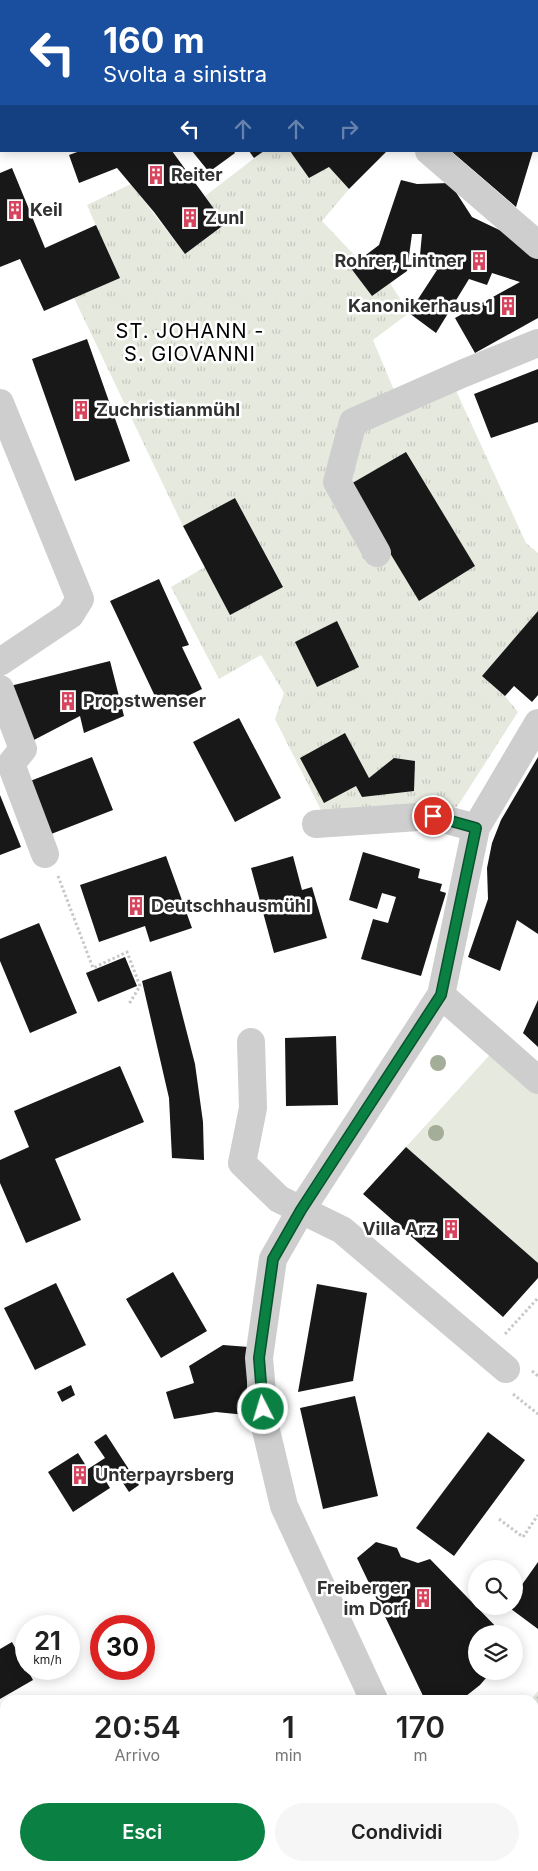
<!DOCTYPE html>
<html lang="it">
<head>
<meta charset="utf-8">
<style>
	:root { --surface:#fff; --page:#f6f6f6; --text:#222; --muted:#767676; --accent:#0b8043 }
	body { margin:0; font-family:Inter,sans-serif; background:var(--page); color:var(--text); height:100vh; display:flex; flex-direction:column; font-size:19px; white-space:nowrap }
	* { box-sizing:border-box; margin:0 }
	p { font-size:16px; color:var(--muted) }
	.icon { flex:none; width:28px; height:28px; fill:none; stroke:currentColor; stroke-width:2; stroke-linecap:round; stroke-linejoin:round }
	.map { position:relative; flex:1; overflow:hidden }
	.side { position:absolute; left:0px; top:1695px; width:539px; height:176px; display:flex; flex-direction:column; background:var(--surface); border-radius:15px 15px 0 0; box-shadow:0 2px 12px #0003 }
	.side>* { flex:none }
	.top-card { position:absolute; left:0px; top:0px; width:539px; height:152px; box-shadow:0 2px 12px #0003; background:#1a4fa0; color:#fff; overflow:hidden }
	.buttons { position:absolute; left:468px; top:1560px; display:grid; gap:10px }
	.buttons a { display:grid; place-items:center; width:55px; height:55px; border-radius:50%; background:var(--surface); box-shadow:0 2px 12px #0003; font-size:25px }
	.speed { position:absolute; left:15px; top:1615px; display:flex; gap:10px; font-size:25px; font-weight:700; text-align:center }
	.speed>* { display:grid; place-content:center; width:65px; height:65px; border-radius:50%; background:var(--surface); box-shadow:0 2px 12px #0003; line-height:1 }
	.speed small { font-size:12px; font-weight:400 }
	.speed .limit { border:8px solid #d22; background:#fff; color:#111 }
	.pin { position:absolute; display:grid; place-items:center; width:42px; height:42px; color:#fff; margin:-21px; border:2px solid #fff; border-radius:50%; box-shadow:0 1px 5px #0007 }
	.me { position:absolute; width:55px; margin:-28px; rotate:355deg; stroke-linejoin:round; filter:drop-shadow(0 0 4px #0008) }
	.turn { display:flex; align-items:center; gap:18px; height:105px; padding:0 20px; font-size:22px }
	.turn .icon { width:65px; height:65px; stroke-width:2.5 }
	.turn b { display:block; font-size:35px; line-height:42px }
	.lanes { display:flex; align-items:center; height:48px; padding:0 20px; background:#0003; justify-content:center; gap:25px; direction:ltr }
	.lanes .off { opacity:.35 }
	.eta { display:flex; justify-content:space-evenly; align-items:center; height:85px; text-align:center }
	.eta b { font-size:30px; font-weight:600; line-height:35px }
	.action { display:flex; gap:10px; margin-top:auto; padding:10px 20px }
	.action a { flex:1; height:58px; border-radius:30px; background:var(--accent); color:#fff; font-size:20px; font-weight:600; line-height:58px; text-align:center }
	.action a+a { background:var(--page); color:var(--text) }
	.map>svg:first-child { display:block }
	.grass { fill:url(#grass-tufts) }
	.garden { fill:url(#garden-dots) }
	.pitch { fill:#e5e9de }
	.building { fill:#181818 }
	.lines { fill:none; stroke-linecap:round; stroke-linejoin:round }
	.path { stroke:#c8c8c8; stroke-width:3; stroke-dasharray:2.5 2.5; stroke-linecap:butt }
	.minor { stroke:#cecece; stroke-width:28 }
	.tree { fill:#a3ad97 }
	.route-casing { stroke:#07532c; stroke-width:12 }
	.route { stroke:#0b8043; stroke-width:9 }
	.labels { text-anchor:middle; stroke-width:5; stroke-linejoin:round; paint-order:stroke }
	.poi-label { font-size:18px; font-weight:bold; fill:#313131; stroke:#fff; text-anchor:start }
	.quarter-label { font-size:20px; letter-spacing:1px; fill:#000; stroke:#fff }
</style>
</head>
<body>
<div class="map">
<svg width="538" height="1871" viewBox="0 0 538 1871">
	<defs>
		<pattern id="grass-tufts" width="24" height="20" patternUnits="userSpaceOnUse" patternTransform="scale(1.25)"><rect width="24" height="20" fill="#e5e9de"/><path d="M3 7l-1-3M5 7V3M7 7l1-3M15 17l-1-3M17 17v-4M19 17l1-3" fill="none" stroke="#c5c8bf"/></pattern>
		<pattern id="garden-dots" width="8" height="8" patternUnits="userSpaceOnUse" patternTransform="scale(1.25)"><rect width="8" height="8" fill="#e5e9de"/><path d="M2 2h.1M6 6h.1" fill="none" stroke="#c5c8bf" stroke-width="1.8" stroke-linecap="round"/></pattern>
	</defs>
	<rect width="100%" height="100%" fill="#fff"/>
	<path class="grass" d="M264,151H290L309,178L329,167L349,189L322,221L359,260L350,267L372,296L390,283L409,313L373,340L401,407L453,384L526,543L538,553V611L482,676L505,696L518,712L457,807L322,812L275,719L284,693L261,655L219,679L171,587L205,567L283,586L235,498L183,526L74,298L119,278L87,205L131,184L185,254L225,224L205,196Z"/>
	<path class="garden" d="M538,1691V1871H459L462,1866H534V1700H531Z"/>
	<path class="pitch" d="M496,1048L538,1091V1263L406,1147Z"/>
	<path class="building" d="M80,151H172L225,224L185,254L154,212L117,168L79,183L69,155Z
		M192,151H234L235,153L209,172Z
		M249,151H264L254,158Z
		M290,151H387L349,189L329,167L309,178Z
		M451,151H533L516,207Z
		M12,168L45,248L96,225L120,278L44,311L20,259L0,267V173Z
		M401,180L417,184L450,183L472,217L510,235L538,256V318L475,353L455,318L520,282L492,273L487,285L469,279L436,333L409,313L437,270L419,266L422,234H412L407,271L372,296L350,267L379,245Z
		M87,339L130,461L75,481L32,359Z
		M538,369V422L491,438L474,394Z
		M406,452L475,566L419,601L349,485Z
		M235,498L283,587L230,615L183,526Z
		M159,579L189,645L182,647L202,689L161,709L110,601Z
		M538,611V695L532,702L514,686L505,696L482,676Z
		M337,621L359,667L317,687L295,642Z
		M110,661L124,716L84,733L80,716L32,741L10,686Z
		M239,718L281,798L235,822L193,742Z
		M345,733L369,778L394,758L415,761L414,791L362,797L356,786L324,803L300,758Z
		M92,757L113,810L46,836L25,783Z
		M538,757V934L517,920L500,971L468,957L488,899L487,868L492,843L501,820Z
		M0,795L21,847L0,855Z
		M363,852L420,869L418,878L442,884L440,891L446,893L421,976L361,959L373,919L388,923L396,897L382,893L377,909L349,900Z
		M166,856L192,928L150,942L145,926L99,942L80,885Z
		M293,856L302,890L312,887L327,938L274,953L251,868Z
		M39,923L77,1013L30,1033L0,961V939Z
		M125,957L137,986L98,1002L86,973Z
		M171,971L195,1064L203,1122L204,1160L172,1158L169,1098L142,981Z
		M538,1000V1047L523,1033Z
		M336,1036L338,1105L286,1106L285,1038Z
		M120,1066L144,1122L55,1159L81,1220L26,1243L0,1183V1160L29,1147L14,1111Z
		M406,1147L538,1263V1278L503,1317L363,1194Z
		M173,1272L207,1331L161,1358L126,1299Z
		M56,1283L86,1345L35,1370L4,1308Z
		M317,1284L367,1293L353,1381L298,1392Z
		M223,1345L249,1347L246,1415L216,1412L174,1419L166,1392L194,1383L189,1366Z
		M71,1385L75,1395L62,1402L57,1392Z
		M355,1396L378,1496L323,1509L300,1408Z
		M488,1432L525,1460L454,1556L416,1528Z
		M106,1434L139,1485L129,1492L115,1471L104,1478L110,1488L73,1512L48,1472L78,1453L88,1469L105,1458L94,1442Z
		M376,1542L397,1548L401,1557L418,1563L430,1559L503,1634H476V1671H492L480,1685L461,1700H425L357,1558Z
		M538,1562V1629L507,1606H514V1596Z
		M12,1642L33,1680L0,1699V1649Z
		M0,1796L5,1806V1827L0,1829Z
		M534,1821L538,1824V1871H490L484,1866H534Z
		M5,1836V1866H21L13,1871H0V1839Z
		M41,1866H112L107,1871H36Z
		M309,1866H426L429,1871H306Z"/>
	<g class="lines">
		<path class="path" d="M58,876L93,968L127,952L140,986L129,1004
			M505,1334L538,1298
			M532,1371L538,1376
			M513,1394L538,1414
			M499,1519L523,1537L538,1515"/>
		<path class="minor" d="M288,0L289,1
			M0,130H1
			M429,151L538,245
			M0,403L80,599L70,615L0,662
			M377,553L337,482L353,422L464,373L538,343
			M0,689L23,749L11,764L45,854
			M316,824L433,816L476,828
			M441,995L538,1080
			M251,1042L253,1108L242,1163L279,1199L342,1230L506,1369
			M374,1700L284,1506L265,1426L259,1358L273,1259L301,1210L441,995L476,828L538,723
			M292,1871L295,1866"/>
	</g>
	<g class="tree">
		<circle cx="438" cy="1063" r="8"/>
		<circle cx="436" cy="1133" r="8"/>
	</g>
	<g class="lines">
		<g class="route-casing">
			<path id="route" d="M263,1409L259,1358L273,1259L301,1210L441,995L476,828L433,816"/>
		</g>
		<use href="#route" class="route"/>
	</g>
	<defs>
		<g id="building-bare" transform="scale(1.5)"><path d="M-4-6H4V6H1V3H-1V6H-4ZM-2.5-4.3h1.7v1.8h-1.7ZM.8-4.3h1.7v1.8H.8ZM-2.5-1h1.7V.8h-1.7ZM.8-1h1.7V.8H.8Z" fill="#d7445d" stroke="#fff" stroke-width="2.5" paint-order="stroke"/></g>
	</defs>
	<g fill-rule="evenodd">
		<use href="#building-bare" x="156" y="175"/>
		<use href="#building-bare" x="15" y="210"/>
		<use href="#building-bare" x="190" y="218"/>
		<use href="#building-bare" x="479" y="261"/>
		<use href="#building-bare" x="508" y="306"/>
		<use href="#building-bare" x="81" y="410"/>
		<use href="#building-bare" x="68" y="701"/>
		<use href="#building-bare" x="136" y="906"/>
		<use href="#building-bare" x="451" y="1229"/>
		<use href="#building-bare" x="80" y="1475"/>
		<use href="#building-bare" x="423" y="1598"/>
	</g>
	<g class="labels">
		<g class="poi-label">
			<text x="171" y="181">Reiter</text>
			<text x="30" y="216">Keil</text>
			<text x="205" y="224">Zunl</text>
			<text x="464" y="267" text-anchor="end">Rohrer, Lintner</text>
			<text x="493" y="312" text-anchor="end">Kanonikerhaus 1</text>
			<text x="96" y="416">Zuchristianmühl</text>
			<text x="83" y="707">Propstwenser</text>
			<text x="151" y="912">Deutschhausmühl</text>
			<text x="436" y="1235" text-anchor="end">Villa Arz</text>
			<text x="95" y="1481">Unterpayrsberg</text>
			<text x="408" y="1594" text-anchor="end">Freiberger<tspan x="408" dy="21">im Dorf</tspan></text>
		</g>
		<g class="quarter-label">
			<text x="190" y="338">ST. JOHANN -<tspan x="190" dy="23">S. GIOVANNI</tspan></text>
		</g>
	</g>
</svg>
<div class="buttons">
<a><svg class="icon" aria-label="search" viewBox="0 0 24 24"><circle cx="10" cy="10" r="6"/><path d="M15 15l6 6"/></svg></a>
<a><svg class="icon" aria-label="layers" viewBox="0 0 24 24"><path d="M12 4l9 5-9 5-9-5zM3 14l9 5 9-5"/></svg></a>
</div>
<div class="speed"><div>21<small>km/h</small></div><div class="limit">30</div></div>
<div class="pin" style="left:433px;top:816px;background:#d93025"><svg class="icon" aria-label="arrive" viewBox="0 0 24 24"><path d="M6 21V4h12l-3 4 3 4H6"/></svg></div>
<svg class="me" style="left:263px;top:1409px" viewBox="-20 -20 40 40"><circle r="17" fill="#0b8043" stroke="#fff" stroke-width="3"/><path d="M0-11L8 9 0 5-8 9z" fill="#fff"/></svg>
<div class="top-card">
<div class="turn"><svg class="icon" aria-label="left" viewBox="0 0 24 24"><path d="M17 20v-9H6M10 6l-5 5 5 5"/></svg><div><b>160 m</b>Svolta a sinistra</div></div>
<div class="lanes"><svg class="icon" aria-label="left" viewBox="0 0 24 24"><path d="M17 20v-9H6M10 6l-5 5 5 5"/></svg><svg class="icon off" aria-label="ahead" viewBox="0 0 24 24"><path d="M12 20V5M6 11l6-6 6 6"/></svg><svg class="icon off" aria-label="ahead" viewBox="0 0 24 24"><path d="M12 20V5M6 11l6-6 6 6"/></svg><svg class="icon off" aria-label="right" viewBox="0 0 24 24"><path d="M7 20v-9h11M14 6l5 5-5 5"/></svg></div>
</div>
<section class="side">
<div class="eta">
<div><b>20:54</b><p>Arrivo</p></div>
<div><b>1</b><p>min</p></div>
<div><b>170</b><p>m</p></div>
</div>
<div class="action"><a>Esci</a><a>Condividi</a></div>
</section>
</div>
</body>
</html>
